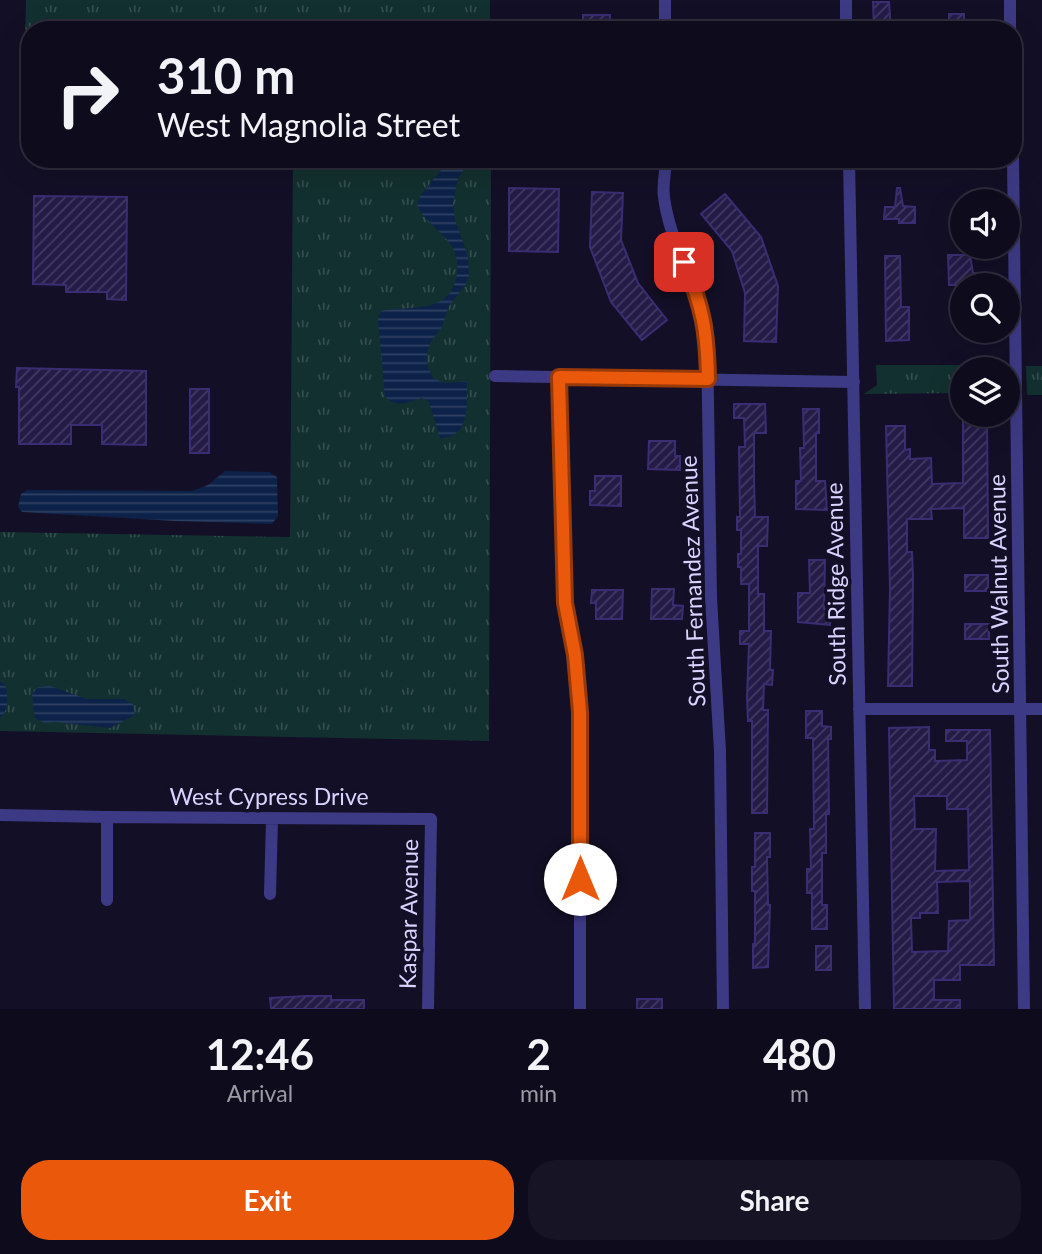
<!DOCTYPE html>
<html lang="en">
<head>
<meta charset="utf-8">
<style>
	:root { --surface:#0e0b1c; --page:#171425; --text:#f1f3f6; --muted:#9b9ba3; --line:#2e2b3b; --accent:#ea580c }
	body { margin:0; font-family:Lato,sans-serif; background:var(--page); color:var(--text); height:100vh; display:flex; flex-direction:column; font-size:26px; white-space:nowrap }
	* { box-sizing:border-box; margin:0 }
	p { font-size:23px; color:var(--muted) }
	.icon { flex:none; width:38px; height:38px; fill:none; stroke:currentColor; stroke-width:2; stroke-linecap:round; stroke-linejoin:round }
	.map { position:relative; height:1009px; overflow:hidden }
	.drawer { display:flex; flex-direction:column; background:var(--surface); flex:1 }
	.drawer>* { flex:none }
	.top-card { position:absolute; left:21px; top:21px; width:1001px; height:147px; border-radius:28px; box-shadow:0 7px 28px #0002,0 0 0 2px var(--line); background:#0e0b1c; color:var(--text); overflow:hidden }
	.tools { position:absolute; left:950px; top:189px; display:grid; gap:14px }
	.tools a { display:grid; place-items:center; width:70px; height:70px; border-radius:50%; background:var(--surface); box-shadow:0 7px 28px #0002,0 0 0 2px var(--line); font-size:35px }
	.pin { position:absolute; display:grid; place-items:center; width:60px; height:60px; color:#fff; margin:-30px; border-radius:14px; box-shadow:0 4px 10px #0006 }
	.me { position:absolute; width:77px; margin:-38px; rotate:0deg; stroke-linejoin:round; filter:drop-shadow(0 0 5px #0008) }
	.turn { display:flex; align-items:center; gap:24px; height:147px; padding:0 21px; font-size:32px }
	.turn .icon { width:91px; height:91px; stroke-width:2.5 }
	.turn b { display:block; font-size:49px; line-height:60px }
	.eta { display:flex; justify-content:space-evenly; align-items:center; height:119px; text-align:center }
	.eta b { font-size:42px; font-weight:700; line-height:49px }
	.action { display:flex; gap:14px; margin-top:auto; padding:14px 21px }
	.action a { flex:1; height:80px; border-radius:28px; background:var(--accent); color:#fff; font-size:28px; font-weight:700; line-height:80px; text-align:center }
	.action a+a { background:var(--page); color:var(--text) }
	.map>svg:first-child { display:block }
	.grass { fill:url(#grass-tufts) }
	.water { fill:url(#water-rules) }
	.building { fill:url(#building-hatch); stroke:#3b2d73; stroke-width:2; fill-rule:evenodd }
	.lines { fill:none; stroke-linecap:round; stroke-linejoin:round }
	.minor { stroke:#3d3a85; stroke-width:12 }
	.route-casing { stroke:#983908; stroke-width:18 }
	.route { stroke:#ea580c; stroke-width:12 }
	.labels { text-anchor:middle; stroke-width:7; stroke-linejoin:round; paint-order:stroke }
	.street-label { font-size:23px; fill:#d9d4ff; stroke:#130f26 }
</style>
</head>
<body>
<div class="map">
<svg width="1042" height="1009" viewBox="0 0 1042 1009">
	<defs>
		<pattern id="grass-tufts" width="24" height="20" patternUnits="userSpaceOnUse" patternTransform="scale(1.75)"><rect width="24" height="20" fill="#12302f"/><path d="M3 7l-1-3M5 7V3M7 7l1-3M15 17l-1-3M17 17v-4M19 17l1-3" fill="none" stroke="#344d4e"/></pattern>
		<pattern id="water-rules" width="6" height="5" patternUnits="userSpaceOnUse" patternTransform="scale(1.75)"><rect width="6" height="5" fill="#0c2248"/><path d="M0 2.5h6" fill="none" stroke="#2f4163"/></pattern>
		<pattern id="building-hatch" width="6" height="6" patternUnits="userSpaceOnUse" patternTransform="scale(1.75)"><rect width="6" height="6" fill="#241b47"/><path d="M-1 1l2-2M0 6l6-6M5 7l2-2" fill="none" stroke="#433b63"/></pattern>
	</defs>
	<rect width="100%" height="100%" fill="#130f26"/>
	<path class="grass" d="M26,0H490V30H30V95H24Z
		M293,159H491L489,741L0,731V532L290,537Z
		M876,365H1005V369H962V393L864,394L877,385Z
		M1026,366H1042V395H1027Z"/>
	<path class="water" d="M450,159H471L458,178L453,203L455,220L468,256L469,276L465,285L449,306L442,327L430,343L427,353V366L434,379L446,383L467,381C467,404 470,438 440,438L429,402L422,398C406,403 399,408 385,397L378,319L381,311C412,305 451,315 457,274C458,265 457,256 453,248C443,232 425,222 417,205L420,196Z
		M225,471L269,472L277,477L278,516L272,524L175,521L22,512L18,507L21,494L27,490L192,491L208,485Z
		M0,682L5,684C8,696 9,710 0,718Z
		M50,686L87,699H123L133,704L135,715L110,728L56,722L44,723L35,718L32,694L38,687Z"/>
	<path class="building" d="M873,2H889L891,30H874Z
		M949,14H964V30H949Z
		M583,15H610V21H639V30H559V22L583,21Z
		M509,188L559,189L558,252L509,251Z
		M897,188H900L903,206L915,207V223H899V219H884L885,207H895Z
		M592,192L623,193L621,240L638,283L667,320L642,340L611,302L590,247Z
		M725,194L761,237L778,286L776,342L744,341L745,293L732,251L701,214Z
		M34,196L127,197L126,300L107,299V292H66V285L33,284Z
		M948,255H970L973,273H978V285H949Z
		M885,256H900L901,307H909V340L886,341Z
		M17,368L146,371V445L102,444V425H71V444H19V387H16Z
		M190,389H209V453H190Z
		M734,404H765L766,433H754V480L755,517H768L767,546H758V594H764V631H771L770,670H773L772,685L764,684L763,710H768L767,813H752V721H748L747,698L749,644H740V631H749V584H741V567H738V554H741V530H737V517H740L739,447H745L744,418H734Z
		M803,409H819V433H816V481H825L827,510L796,509V481H801L800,448H804Z
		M963,415H987L988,538H964V508L931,509L932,519H907V552H912L913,576L912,686H888L890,588L886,426H905V450L910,449V459L931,458L932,484L963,483Z
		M649,441H675V456H680V470L648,469Z
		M595,476H621V506L590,505V491H595Z
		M809,560H825L824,609H830V625L798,622V593H810Z
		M965,575H988V591H965Z
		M652,589H674L673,605L683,606L682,619H651Z
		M592,590H623L622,619H596V603H591Z
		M965,624H989V639H965Z
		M806,711H822V726L831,727V739H828L829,814H826V853H822V905H827V929H812V893H807V869H811L810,829H814L813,738H806Z
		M929,727V750H935V761L967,760V741H946V730H990L994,965H960V980H934V1000H960V1009H894L889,728ZM914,796H947V809H968L969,870L935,871L936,829H915ZM970,881V920L949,921L948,951L912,952L911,918H920V913H938L937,882Z
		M755,833H770V857H767L768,905H770L768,967L753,968V944H755V891H752V867H755Z
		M816,946H831V970H816Z
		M307,996H331V1000H364V1009H271L270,998Z
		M637,999H662V1009H637Z"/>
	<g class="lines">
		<path class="minor" d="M665,0V30
			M846,0V30
			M1010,0V30
			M666,159C666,172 662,183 664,197C670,245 699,288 707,336L711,598L720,751L723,1009
			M849,159L865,1009
			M1013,159L1024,1009
			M495,376L854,382
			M559,377L565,603L575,655L580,712V1009
			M859,709H1042
			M0,815L107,817L431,819L428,1009
			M107,817V900
			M270,894L272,819"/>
	</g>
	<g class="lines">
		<g class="route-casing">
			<path id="route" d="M580,879V712L575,655L565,603L559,377L708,379C707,330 703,308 684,262"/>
		</g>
		<use href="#route" class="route"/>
	</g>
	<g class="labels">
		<g class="street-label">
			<text transform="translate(693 581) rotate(-92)" y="8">South Fernandez Avenue</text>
			<text transform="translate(836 584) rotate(-91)" y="8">South Ridge Avenue</text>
			<text transform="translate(999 584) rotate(-91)" y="8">South Walnut Avenue</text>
			<text x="269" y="805">West Cypress Drive</text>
			<text transform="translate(409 914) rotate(-89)" y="8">Kaspar Avenue</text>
		</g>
	</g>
</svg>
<div class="tools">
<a><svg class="icon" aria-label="sound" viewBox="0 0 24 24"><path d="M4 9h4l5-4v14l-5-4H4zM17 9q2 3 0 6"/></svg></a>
<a><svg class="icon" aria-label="search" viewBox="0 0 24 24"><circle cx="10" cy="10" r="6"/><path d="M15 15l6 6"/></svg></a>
<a><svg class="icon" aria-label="layers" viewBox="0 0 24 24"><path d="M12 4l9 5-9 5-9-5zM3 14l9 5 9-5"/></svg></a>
</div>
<div class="pin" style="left:684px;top:262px;background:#d93025"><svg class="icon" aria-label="arrive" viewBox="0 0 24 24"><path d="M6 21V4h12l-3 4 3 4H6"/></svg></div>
<svg class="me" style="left:580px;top:879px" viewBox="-20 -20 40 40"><circle r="19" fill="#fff"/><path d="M0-13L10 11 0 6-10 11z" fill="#ea580c"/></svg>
<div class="top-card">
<div class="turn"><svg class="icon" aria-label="right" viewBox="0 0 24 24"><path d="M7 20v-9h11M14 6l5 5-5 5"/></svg><div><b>310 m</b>West Magnolia Street</div></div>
</div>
</div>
<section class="drawer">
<div class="eta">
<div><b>12:46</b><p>Arrival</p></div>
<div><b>2</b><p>min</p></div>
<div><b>480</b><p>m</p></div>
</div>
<div class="action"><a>Exit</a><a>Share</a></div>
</section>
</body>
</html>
